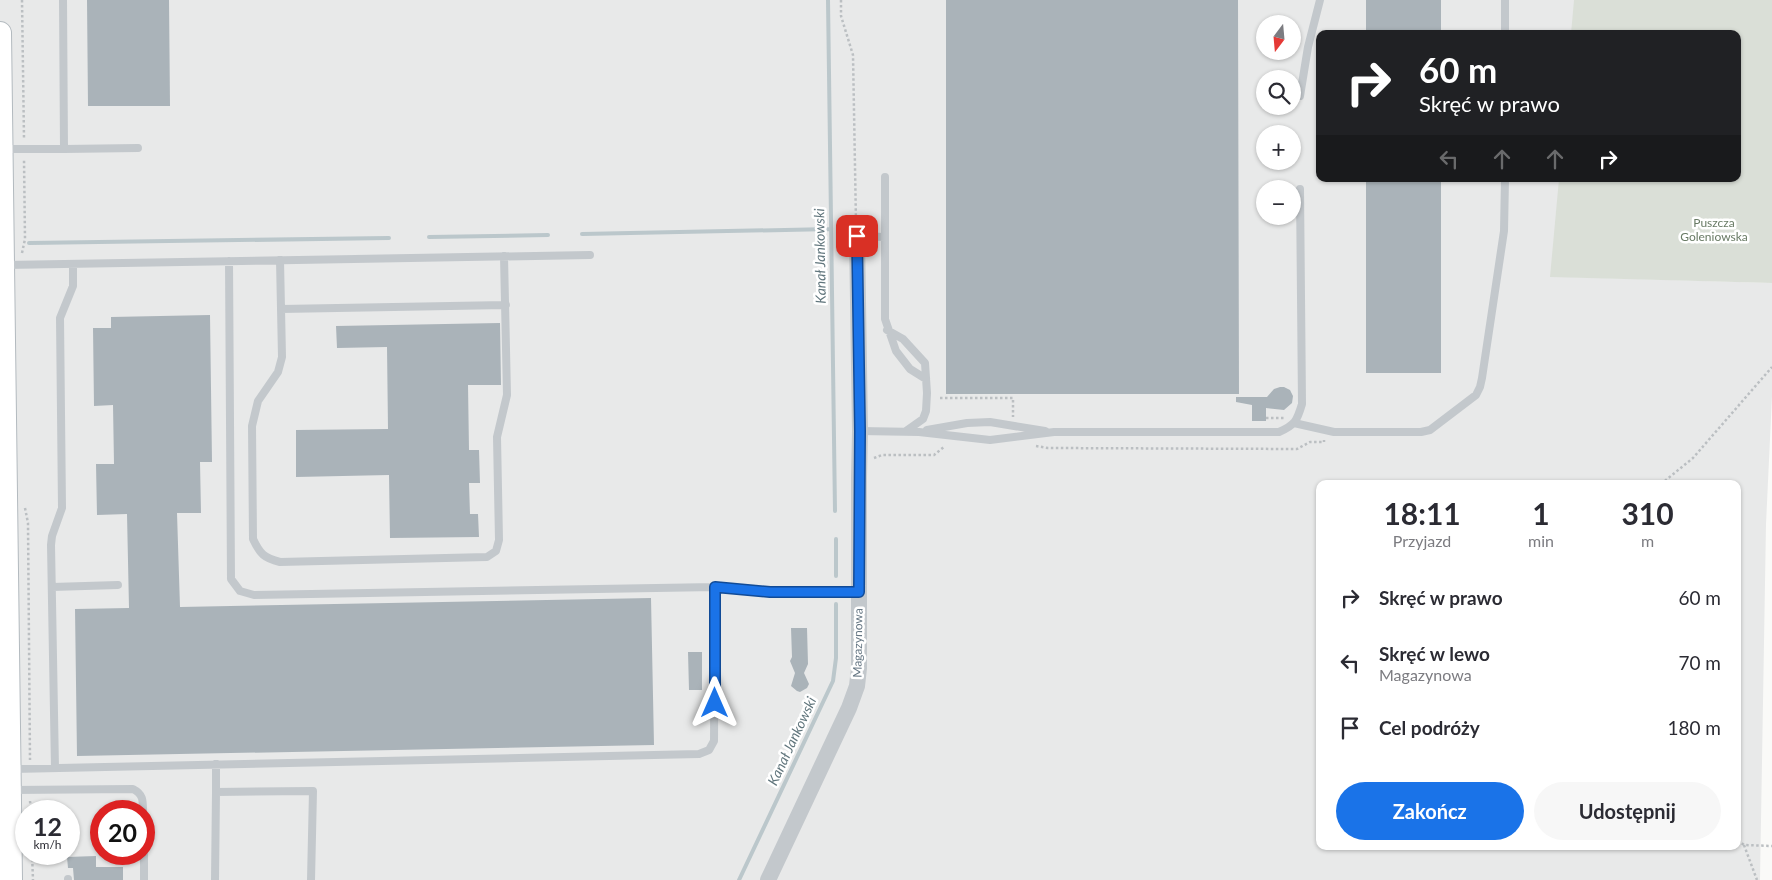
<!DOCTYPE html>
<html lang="pl">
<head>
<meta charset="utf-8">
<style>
	:root { --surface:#fff; --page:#f7f7f7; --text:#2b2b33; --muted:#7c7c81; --accent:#1a73e8 }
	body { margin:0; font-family:Lato,sans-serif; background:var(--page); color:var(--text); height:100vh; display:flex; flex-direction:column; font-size:19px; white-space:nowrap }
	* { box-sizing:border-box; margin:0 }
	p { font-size:16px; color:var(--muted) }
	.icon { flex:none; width:28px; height:28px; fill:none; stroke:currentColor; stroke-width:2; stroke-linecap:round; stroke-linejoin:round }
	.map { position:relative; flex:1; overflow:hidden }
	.side { position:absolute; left:1316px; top:480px; width:425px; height:370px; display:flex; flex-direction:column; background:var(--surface); border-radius:10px; box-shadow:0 1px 4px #0004 }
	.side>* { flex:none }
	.top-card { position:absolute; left:1316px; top:30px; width:425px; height:152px; border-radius:10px; box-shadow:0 1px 4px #0004; background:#202124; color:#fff; overflow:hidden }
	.needle { width:32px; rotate:196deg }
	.tools { position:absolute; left:1256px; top:15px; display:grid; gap:10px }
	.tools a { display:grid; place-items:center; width:45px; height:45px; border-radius:50%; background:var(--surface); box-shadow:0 1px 4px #0004; font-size:25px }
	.speed { position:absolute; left:15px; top:800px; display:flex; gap:10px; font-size:25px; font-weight:700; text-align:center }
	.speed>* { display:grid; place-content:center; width:65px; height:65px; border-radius:50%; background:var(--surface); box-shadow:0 1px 4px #0004; line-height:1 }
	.speed small { font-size:12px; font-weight:400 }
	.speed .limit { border:8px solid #d22; background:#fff; color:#111 }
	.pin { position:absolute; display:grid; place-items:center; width:42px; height:42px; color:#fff; margin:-21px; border-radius:10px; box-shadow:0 2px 8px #0006 }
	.me { position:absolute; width:55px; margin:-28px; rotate:0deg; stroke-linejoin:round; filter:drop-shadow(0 0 4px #0008) }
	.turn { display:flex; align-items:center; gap:18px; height:105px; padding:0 20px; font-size:22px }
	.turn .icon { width:65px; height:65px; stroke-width:2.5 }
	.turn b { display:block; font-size:35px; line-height:42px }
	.lanes { display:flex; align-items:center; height:48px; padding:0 20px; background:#0003; justify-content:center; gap:25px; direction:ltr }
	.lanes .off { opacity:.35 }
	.eta { display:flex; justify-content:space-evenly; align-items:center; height:85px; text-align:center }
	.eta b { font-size:30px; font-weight:700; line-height:35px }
	.button { display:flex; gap:10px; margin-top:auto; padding:10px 20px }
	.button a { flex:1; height:58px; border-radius:30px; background:var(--accent); color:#fff; font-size:20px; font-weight:700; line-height:58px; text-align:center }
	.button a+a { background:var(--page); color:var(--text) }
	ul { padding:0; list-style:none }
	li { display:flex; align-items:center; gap:15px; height:65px; padding:0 20px }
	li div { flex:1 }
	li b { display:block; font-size:19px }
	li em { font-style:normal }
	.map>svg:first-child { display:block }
	.built { fill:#e8e9e9; fill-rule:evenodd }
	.green { fill:#dadfd7 }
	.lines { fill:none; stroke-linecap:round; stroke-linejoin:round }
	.stream { stroke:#bbc7cb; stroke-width:4 }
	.building { fill:#aab3b9 }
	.secondary-casing { stroke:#b3babf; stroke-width:24 }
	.path { stroke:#bbbfc2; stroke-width:2.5; stroke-dasharray:2.5 2.5; stroke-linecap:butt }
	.lane { stroke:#c3c8cc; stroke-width:8 }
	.street { stroke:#c3c8cc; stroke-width:16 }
	.secondary { stroke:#fff; stroke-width:22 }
	.route-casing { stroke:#114b97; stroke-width:12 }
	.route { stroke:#1a73e8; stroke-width:9 }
	.labels { text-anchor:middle; stroke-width:5; stroke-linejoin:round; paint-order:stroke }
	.park-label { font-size:12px; fill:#687a64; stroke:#fff }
	.street-label { font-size:12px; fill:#657683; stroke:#fff }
	.water-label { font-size:14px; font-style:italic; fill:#60757c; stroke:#fff }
</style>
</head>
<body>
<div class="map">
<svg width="1772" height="880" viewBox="0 0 1772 880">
	<rect width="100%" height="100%" fill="#fafaf8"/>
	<path class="built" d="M0,0H1585L1583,34H1320V179H1574L1569,277L1772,283V396L1766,524L1760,880H0ZM1265,24H1292V51H1265ZM1265,79H1292V106H1265ZM1265,134H1292V161H1265ZM1265,189H1292V216H1265ZM1320,484H1738V846H1320ZM26,811H69V854H26ZM101,811H144V854H101Z"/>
	<path class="green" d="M1574,0H1772V283L1550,277L1559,179H1738V34H1571Z"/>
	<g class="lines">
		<path class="stream" d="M828,0L835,511
			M582,234L831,229
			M429,237L548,235
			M29,243L389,238
			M836,539V576
			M739,880L833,681L836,658V604"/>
	</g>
	<path class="building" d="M87,0H169L170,106H88Z
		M946,0H1238L1239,394H946Z
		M1366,0H1441V34H1366Z
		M1366,179H1441V373H1366Z
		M210,315L212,462H200L201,513H177L180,607L651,598L654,745L77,756L75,609L129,608L127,514L97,515L96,464H114L113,405L94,406L93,328H111V317Z
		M500,323L501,385H468L469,450H479L480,483H469L470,514H478L479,537L390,538L389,475L296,477V430L388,429L387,347L337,348L336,326Z
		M1280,387H1284L1290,390L1293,396L1292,403L1284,410L1266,408V421H1252V405L1236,402V397H1267L1274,389Z
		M791,628H807L808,664L804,673L809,684L807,688L800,692L797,691L791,686L795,673L790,661L792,657Z
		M688,652H702V690H689Z
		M96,856V867H123V880H74L73,868H68L67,857Z"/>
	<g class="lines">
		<g class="secondary-casing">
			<path id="secondary" d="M0,33L11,880"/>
		</g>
		<path class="path" d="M22,0L24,138
			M841,0V16L853,55L856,222
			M22,253L25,239L24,159
			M940,398H1013V417
			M1266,418H1284
			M1036,446L1048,448L1297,449L1310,442H1324V440
			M874,458L882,455H934L945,446
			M1661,484L1693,458L1772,367
			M25,508L28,523L30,760
			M30,801L31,811
			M1738,840L1744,845L1772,846
			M1744,845L1757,880
			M32,854L33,880"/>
		<path class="lane" d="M1505,34V0
			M1300,96L1308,47L1320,0
			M4,149H64L63,0
			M64,149L138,148
			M885,177V319L896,351L910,369L926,379
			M857,236L885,237
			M280,260L282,357L278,372L258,401L252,426L253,539C260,554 264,558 280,562L487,557L496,551L499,540L497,437L507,395L504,256
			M5,265L590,255
			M281,309L506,305
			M887,330L903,339L925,363L927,393L926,411L923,419L906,431
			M1294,423L1334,432H1421L1430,430L1476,395L1480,387L1482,378L1504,231L1505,179
			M927,430L967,423L990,422L1045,431
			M860,431L919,432L990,440L1054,432H1279C1295,425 1297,421 1302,404L1300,189
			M52,587L118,585
			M715,587L770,592H859
			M216,764V792
			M55,768L51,545L52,536L62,508L60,318L73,286V264
			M13,769L699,754L709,750L714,741L715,587L254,595L240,591L231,579L229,261
			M12,790L133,789C143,794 143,800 143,811
			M144,854V880
			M68,879V880
			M215,880L216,792L313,791L311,880"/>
		<path class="street" d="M768,880L849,708L857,686L859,668V478L860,431L857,236"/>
		<use href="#secondary" class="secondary"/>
	</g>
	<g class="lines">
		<g class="route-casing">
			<path id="route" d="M715,703V587L770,592H859L860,431L857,236"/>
		</g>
		<use href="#route" class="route"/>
	</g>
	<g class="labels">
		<g class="park-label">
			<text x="1714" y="227">Puszcza<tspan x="1714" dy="14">Goleniowska</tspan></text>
		</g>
		<g class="street-label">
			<text transform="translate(858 643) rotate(-89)" y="4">Magazynowa</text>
		</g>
		<g class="water-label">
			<text transform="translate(820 256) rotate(-91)" y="5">Kanał Jankowski</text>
			<text transform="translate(792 741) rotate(-65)" y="5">Kanał Jankowski</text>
		</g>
	</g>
</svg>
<div class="tools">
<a><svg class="needle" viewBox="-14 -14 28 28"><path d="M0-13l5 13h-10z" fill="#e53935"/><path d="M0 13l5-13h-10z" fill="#7c7c81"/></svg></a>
<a><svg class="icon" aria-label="search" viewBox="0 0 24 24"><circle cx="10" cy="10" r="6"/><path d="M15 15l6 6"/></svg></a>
<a>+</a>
<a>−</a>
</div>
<div class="speed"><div>12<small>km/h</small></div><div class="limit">20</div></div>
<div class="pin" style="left:857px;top:236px;background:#d93025"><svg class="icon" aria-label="arrive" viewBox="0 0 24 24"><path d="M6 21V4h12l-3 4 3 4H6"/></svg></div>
<svg class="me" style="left:715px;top:703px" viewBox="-20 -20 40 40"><path d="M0-17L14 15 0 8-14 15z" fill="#1a73e8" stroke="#fff" stroke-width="4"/></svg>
<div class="top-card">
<div class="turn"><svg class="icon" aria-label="right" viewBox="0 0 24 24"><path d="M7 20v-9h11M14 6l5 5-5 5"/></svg><div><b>60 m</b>Skręć w prawo</div></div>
<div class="lanes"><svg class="icon off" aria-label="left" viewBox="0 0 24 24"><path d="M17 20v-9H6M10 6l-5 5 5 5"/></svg><svg class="icon off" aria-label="ahead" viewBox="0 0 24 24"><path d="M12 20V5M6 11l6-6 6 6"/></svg><svg class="icon off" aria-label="ahead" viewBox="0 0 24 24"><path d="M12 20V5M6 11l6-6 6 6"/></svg><svg class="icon" aria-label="right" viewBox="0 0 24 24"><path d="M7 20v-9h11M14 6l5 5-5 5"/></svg></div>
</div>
<section class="side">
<div class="eta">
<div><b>18:11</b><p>Przyjazd</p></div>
<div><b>1</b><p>min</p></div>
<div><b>310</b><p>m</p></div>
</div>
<ul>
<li><svg class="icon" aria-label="right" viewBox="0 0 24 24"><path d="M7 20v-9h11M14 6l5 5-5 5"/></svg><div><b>Skręć w prawo</b></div><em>60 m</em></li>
<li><svg class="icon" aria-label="left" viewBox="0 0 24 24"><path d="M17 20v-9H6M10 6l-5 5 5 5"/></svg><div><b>Skręć w lewo</b><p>Magazynowa</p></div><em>70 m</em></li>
<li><svg class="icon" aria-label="arrive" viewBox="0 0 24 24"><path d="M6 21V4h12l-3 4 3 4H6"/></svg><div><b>Cel podróży</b></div><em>180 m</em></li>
</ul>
<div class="button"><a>Zakończ</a><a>Udostępnij</a></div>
</section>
</div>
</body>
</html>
